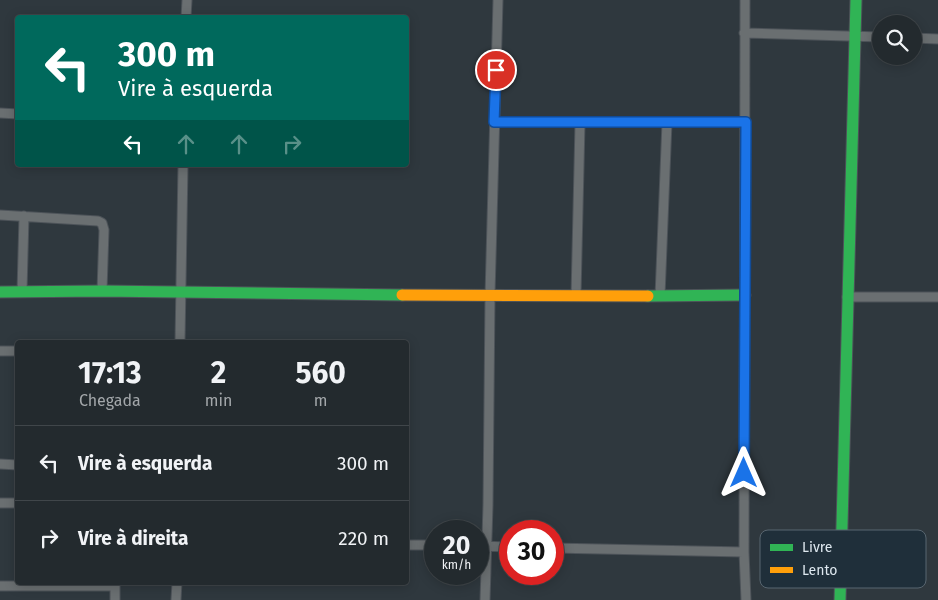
<!DOCTYPE html>
<html lang="pt">
<head>
<meta charset="utf-8">
<style>
	:root { --surface:#232a2e; --page:#2f363a; --text:#f1f3f6; --muted:#a3a7aa; --line:#40464a }
	body { margin:0; font-family:"Fira Sans",sans-serif; background:var(--page); color:var(--text); height:100vh; display:flex; flex-direction:column; font-size:19px; white-space:nowrap }
	* { box-sizing:border-box; margin:0 }
	p { font-size:16px; color:var(--muted) }
	.icon { flex:none; width:28px; height:28px; fill:none; stroke:currentColor; stroke-width:2; stroke-linecap:round; stroke-linejoin:round }
	.map { position:relative; flex:1; overflow:hidden }
	.sheet { position:absolute; left:15px; top:340px; width:394px; height:245px; display:flex; flex-direction:column; background:var(--surface); border-radius:5px; box-shadow:0 2px 12px #0003,0 0 0 1px var(--line) }
	.sheet>* { flex:none }
	.top-card { position:absolute; left:15px; top:15px; width:394px; height:152px; border-radius:5px; box-shadow:0 2px 12px #0003,0 0 0 1px var(--line); background:#00695c; color:#fff; overflow:hidden }
	.fabs { position:absolute; left:872px; top:15px; display:grid; gap:10px }
	.fabs a { display:grid; place-items:center; width:50px; height:50px; border-radius:50%; background:var(--surface); box-shadow:0 2px 12px #0003,0 0 0 1px var(--line); font-size:25px }
	.speed { position:absolute; left:424px; top:520px; display:flex; gap:10px; font-size:25px; font-weight:700; text-align:center }
	.speed>* { display:grid; place-content:center; width:65px; height:65px; border-radius:50%; background:var(--surface); box-shadow:0 2px 12px #0003,0 0 0 1px var(--line); line-height:1 }
	.speed small { font-size:12px; font-weight:400 }
	.speed .limit { border:8px solid #d22; background:#fff; color:#111 }
	.pin { position:absolute; display:grid; place-items:center; width:42px; height:42px; color:#fff; margin:-21px; border:2px solid #fff; border-radius:50%; box-shadow:0 1px 5px #0007 }
	.me { position:absolute; width:55px; margin:-28px; rotate:0deg; stroke-linejoin:round; filter:drop-shadow(0 0 4px #0008) }
	.turn { display:flex; align-items:center; gap:18px; height:105px; padding:0 20px; font-size:22px }
	.turn .icon { width:65px; height:65px; stroke-width:2.5 }
	.turn b { display:block; font-size:35px; line-height:42px }
	.lanes { display:flex; align-items:center; height:48px; padding:0 20px; background:#0003; justify-content:center; gap:25px; direction:ltr }
	.lanes .off { opacity:.35 }
	.eta { display:flex; justify-content:space-evenly; align-items:center; height:85px; text-align:center }
	.eta b { font-size:30px; font-weight:700; line-height:35px }
	ul { padding:0; list-style:none }
	li { display:flex; align-items:center; gap:15px; height:75px; padding:0 20px; border-top:1px solid var(--line) }
	li div { flex:1 }
	li b { display:block; font-size:19px }
	li em { font-style:normal }
	.map>svg:first-child { display:block }
	.lines { fill:none; stroke-linecap:round; stroke-linejoin:round }
	.street-casing { stroke:#4d5359; stroke-width:11 }
	.fast-casing { stroke:#4d5359; stroke-width:13 }
	.slow-casing { stroke:#4d5359; stroke-width:13 }
	.street { stroke:#6a6f71; stroke-width:9 }
	.fast { stroke:#30b455; stroke-width:11 }
	.slow { stroke:#ff9f0a; stroke-width:11 }
	.route-casing { stroke:#114b97; stroke-width:12 }
	.route { stroke:#1a73e8; stroke-width:9 }
	.key { fill:#1f2f3a; stroke:#586670; stroke-width:1 }
	.key-label { font-size:14px; fill:#dee8ef }
</style>
</head>
<body>
<div class="map">
<svg width="938" height="600" viewBox="0 0 938 600">
	<rect width="100%" height="100%" fill="#2f383e"/>
	<g class="lines">
		<g class="street-casing">
			<path id="street" d="M745,0L744,552L746,600
				M186,18L187,0
				M744,33L881,37
				M914,38L938,39
				M0,113L18,114
				M494,122H746
				M0,215L98,221L102,223L104,230L102,291
				M22,292L24,216
				M576,296L580,123
				M660,296L667,122
				M847,297H938
				M180,342L183,165
				M0,351H18
				M0,464L18,465
				M0,503H18
				M406,545H435
				M478,546L510,547
				M552,548L744,552
				M115,583V600
				M0,586H115
				M176,600L177,582
				M485,600L488,505L490,295L498,0"/>
		</g>
		<g class="fast-casing">
			<path id="fast" d="M0,292L102,291L402,295
				M648,296L745,295
				M840,600L856,0"/>
		</g>
		<g class="slow-casing">
			<path id="slow" d="M402,295L648,296"/>
		</g>
		<use href="#street" class="street"/>
		<use href="#fast" class="fast"/>
		<use href="#slow" class="slow"/>
	</g>
	<g class="lines">
		<g class="route-casing">
			<path id="route" d="M496,70L494,122H746L744,473"/>
		</g>
		<use href="#route" class="route"/>
	</g>
	<rect x="760" y="530" width="166" height="58" rx="8" class="key"/>
	<rect x="770" y="544" width="23" height="7" fill="#30b455"/>
	<rect x="770" y="567" width="23" height="6" fill="#ff9f0a"/>
	<g class="key-label">
		<text x="802" y="552">Livre</text>
		<text x="802" y="575">Lento</text>
	</g>
</svg>
<div class="fabs">
<a><svg class="icon" aria-label="search" viewBox="0 0 24 24"><circle cx="10" cy="10" r="6"/><path d="M15 15l6 6"/></svg></a>
</div>
<div class="speed"><div>20<small>km/h</small></div><div class="limit">30</div></div>
<div class="pin" style="left:496px;top:70px;background:#d93025"><svg class="icon" aria-label="arrive" viewBox="0 0 24 24"><path d="M6 21V4h12l-3 4 3 4H6"/></svg></div>
<svg class="me" style="left:744px;top:473px" viewBox="-20 -20 40 40"><path d="M0-17L14 15 0 8-14 15z" fill="#1a73e8" stroke="#fff" stroke-width="4"/></svg>
<div class="top-card">
<div class="turn"><svg class="icon" aria-label="left" viewBox="0 0 24 24"><path d="M17 20v-9H6M10 6l-5 5 5 5"/></svg><div><b>300 m</b>Vire à esquerda</div></div>
<div class="lanes"><svg class="icon" aria-label="left" viewBox="0 0 24 24"><path d="M17 20v-9H6M10 6l-5 5 5 5"/></svg><svg class="icon off" aria-label="ahead" viewBox="0 0 24 24"><path d="M12 20V5M6 11l6-6 6 6"/></svg><svg class="icon off" aria-label="ahead" viewBox="0 0 24 24"><path d="M12 20V5M6 11l6-6 6 6"/></svg><svg class="icon off" aria-label="right" viewBox="0 0 24 24"><path d="M7 20v-9h11M14 6l5 5-5 5"/></svg></div>
</div>
<section class="sheet">
<div class="eta">
<div><b>17:13</b><p>Chegada</p></div>
<div><b>2</b><p>min</p></div>
<div><b>560</b><p>m</p></div>
</div>
<ul>
<li><svg class="icon" aria-label="left" viewBox="0 0 24 24"><path d="M17 20v-9H6M10 6l-5 5 5 5"/></svg><div><b>Vire à esquerda</b></div><em>300 m</em></li>
<li><svg class="icon" aria-label="right" viewBox="0 0 24 24"><path d="M7 20v-9h11M14 6l5 5-5 5"/></svg><div><b>Vire à direita</b></div><em>220 m</em></li>
</ul>
</section>
</div>
</body>
</html>
